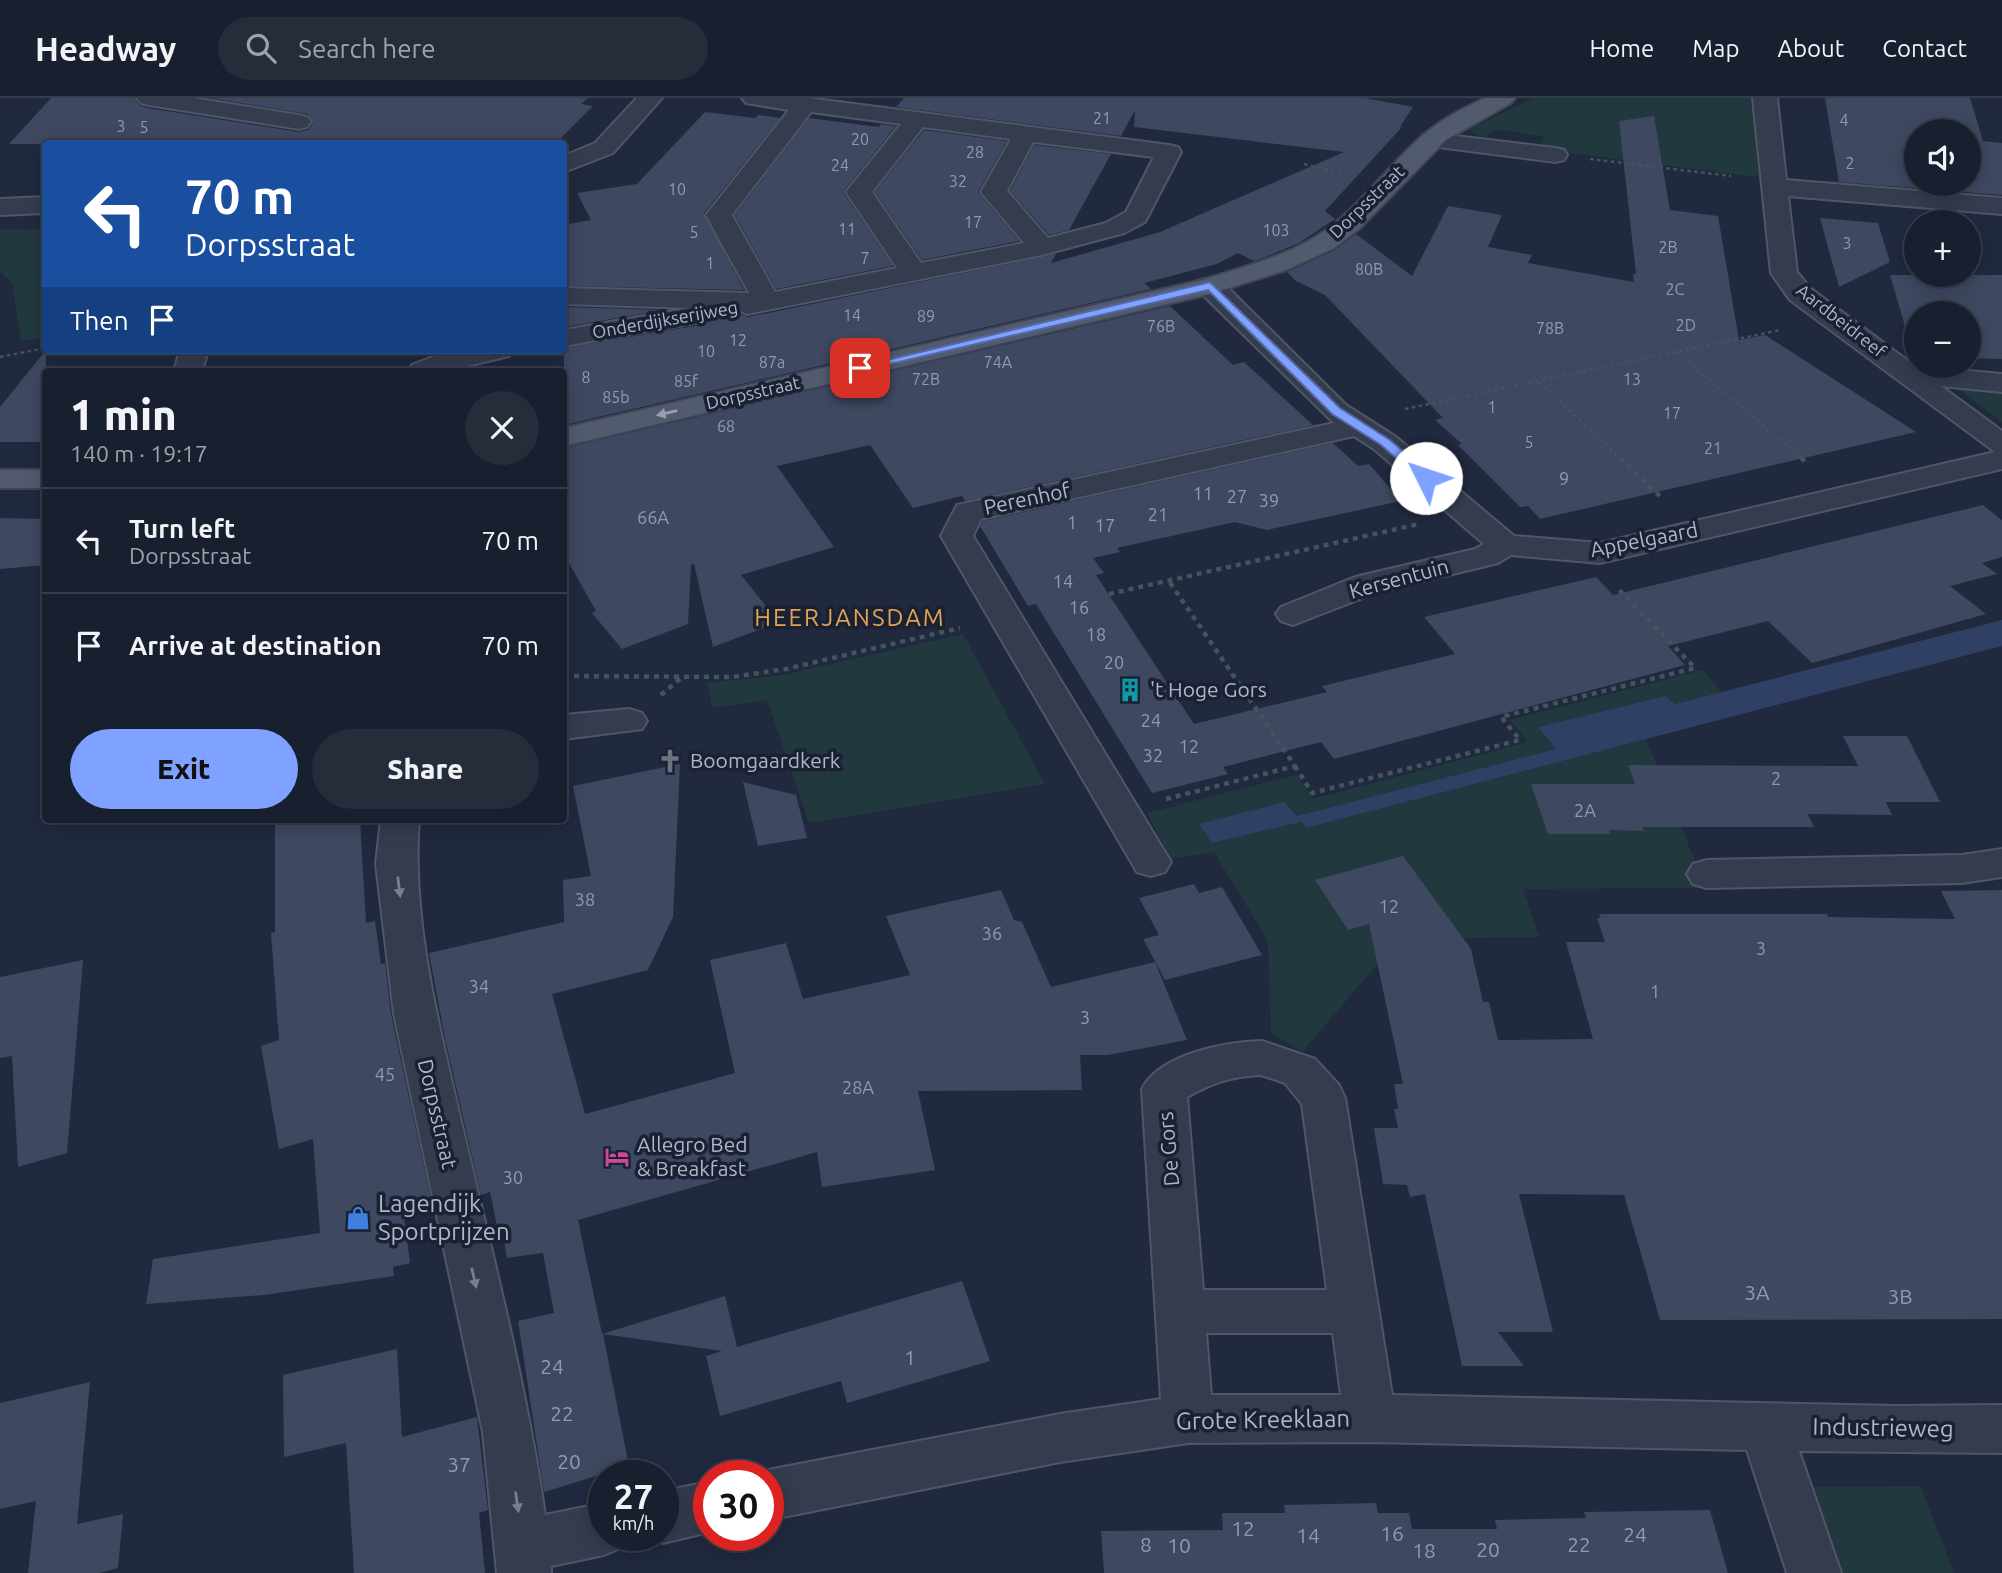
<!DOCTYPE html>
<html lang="en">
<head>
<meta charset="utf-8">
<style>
	:root { --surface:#181f2e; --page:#252c3a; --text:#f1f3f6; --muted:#9fa2aa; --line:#363d4a; --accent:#7fa1ff }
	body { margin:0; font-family:Ubuntu,sans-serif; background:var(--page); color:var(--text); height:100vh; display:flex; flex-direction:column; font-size:26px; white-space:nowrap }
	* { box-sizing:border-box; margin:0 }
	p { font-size:23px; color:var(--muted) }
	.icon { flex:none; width:38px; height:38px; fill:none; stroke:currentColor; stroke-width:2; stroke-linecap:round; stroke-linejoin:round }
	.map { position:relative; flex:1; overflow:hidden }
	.details { position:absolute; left:42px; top:270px; width:525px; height:455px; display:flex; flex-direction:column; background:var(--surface); border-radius:7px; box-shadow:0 4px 18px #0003,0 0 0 2px var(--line) }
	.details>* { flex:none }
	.top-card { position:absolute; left:42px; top:42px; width:525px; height:214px; border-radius:7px; box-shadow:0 4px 18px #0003,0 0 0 2px var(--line); background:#1a4fa0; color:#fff; overflow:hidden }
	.tools { position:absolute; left:1904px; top:21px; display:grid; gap:14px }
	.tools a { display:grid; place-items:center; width:77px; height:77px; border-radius:50%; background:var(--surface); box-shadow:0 4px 18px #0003,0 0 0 2px var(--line); font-size:35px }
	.speed { position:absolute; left:588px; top:1362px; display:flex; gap:14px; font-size:35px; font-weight:700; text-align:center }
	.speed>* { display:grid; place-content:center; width:91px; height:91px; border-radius:50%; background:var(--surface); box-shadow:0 4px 18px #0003,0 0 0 2px var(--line); line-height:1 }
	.speed small { font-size:18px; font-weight:400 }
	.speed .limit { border:10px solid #d22; background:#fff; color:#111 }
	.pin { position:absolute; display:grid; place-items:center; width:60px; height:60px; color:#fff; margin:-30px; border-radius:14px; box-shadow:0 4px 10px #0006 }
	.me { position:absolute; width:77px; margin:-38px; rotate:311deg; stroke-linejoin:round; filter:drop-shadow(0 0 5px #0008) }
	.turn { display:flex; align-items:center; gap:24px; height:147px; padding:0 28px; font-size:32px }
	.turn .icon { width:91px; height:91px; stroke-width:2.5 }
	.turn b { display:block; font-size:49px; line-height:60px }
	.then { display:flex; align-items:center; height:66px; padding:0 28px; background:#0003; gap:14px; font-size:26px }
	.round { display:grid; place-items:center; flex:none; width:74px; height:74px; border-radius:37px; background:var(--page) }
	.summary { display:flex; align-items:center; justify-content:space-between; height:119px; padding:0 28px }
	h1 { font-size:42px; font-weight:800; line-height:52px }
	.cta { display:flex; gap:14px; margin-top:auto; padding:14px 28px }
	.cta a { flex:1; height:80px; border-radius:42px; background:var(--accent); color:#111; font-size:28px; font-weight:800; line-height:80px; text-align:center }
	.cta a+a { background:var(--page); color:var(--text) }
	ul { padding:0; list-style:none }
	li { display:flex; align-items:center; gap:21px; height:105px; padding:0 28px; border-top:2px solid var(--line) }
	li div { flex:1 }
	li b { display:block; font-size:26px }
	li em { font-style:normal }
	header { display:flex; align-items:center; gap:42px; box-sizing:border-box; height:98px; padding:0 35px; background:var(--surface); border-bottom:2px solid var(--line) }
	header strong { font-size:33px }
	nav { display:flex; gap:38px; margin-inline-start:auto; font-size:24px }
	.search { width:490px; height:63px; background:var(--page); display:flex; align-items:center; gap:18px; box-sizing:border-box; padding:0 24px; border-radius:38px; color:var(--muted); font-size:26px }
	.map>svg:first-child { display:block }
	.green { fill:#22383f }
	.water { fill:#303f64 }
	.building { fill:#3e4860; fill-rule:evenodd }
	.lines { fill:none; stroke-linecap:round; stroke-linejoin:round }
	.minor-casing { stroke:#4f5668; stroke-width:4 }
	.major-casing { stroke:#3d4556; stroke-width:4 }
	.path-far1 { stroke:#40555c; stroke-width:2.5; stroke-dasharray:3.5 3.5; stroke-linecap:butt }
	.path { stroke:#40555c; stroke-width:4.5; stroke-dasharray:5 5; stroke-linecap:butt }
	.minor { fill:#343c4e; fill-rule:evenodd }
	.major { fill:#525a6e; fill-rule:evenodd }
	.oneway { fill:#989fb2 }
	.oneway2 { fill:#787f92 }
	.route { fill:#7fa1ff; stroke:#5369a6; stroke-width:2 }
	.labels { text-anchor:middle; stroke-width:7; stroke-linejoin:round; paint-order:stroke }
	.far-number-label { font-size:16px; fill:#939aaf }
	.far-street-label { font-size:18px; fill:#afb6c9; stroke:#192132 }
	.number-label { font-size:18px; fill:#939aaf }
	.street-label { font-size:21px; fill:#afb6c9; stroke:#192132 }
	.poi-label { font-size:21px; fill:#afb6c9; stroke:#192132; text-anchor:start }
	.near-number-label { font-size:21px; fill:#939aaf }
	.quarter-label { font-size:24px; letter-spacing:2px; fill:#e0a254; stroke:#192132 }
	.near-poi-label { font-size:24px; fill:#afb6c9; stroke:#192132; text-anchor:start }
	.near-street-label { font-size:24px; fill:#afb6c9; stroke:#192132 }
</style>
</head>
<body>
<header>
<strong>Headway</strong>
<div class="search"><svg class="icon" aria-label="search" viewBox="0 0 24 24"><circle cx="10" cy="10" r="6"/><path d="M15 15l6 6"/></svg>Search here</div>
<nav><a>Home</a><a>Map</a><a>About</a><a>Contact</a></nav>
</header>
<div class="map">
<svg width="2002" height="1475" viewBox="0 0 2002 1475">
	<rect width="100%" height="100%" fill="#20293e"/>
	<path class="green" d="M1533,0H1753L1758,79L1553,53L1538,49L1544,39L1494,31L1485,40L1474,36L1470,31Z
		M0,131H45V239L21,244L12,185L0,173Z
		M1955,289L2002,294V324Z
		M963,536L1045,686L809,725L767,602L712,610L707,585L783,577Z
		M1702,572L1722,594L1674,606L1664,598L1538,629L1556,651L1297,718L1285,704L1212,745L1301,724L1306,730L1646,641L1706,790L1523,791L1539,839L1399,841L1302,954L1271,935L1268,843L1214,754L1171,761L1147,715L1296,677L1313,701L1528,644L1510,622Z
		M1921,1388L1954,1475H1840L1811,1389Z"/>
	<path class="water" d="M2002,522V548L1306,730L1301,724L1212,745L1199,726L1285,704L1297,718L1556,651L1538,629L1665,598L1675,606Z"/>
	<path class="building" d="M51,0H134L139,7L148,10L299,34L308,32L313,26L308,16L210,0H588L581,6L593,8L555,46H9Z
		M904,0H1365L1413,9L1399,30L1403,28L1325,113L1335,121L1299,145L1268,158L1254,163L1238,155L1217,166L1144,185L1151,191L564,327V250L701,227L707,219L705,213L735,214L748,219L1056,156L1051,165L1160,134L1344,54L1134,29L1135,12L1121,38L896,9Z
		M1825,0H1970L1983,43L2002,45V97L1839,84ZM1916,33H1969V86H1916Z
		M705,14L755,20L758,17L780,20L704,115L744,192L564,188V127L591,122L577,95L637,86Z
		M1654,18L1670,112L1718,118L1739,242L1765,237L1916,334L1540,421L1528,408L1520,409L1458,347L1462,346L1435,322L1443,320L1325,197L1296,183L1287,174L1335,152L1356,136L1412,178L1448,108L1502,117L1488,149L1532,157L1528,165L1634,184L1633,176H1636L1619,23Z
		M809,20L879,29L881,26L896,28L843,94L893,168L776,191L735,117Z
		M924,32L1007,43L978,94L1019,143L922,162L875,94Z
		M1034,47L1111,56L1069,132L1049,137L1010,93Z
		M1820,120L1878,125L1890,164L1839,189Z
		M1890,177H2002V261L1969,260V215H1916V256H1913Z
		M1170,208L1233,267L1244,264L1313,327L965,403L962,398L913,410L870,347L777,368L834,449L741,477L779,524L713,549L694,466L691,467L688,526L622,551L592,515L596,513L564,456V350Z
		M564,209L664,212L564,229Z
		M46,252V344H0V309Z
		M1333,345L1358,368L1369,366L1401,403L1267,432L1235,424L1117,450L1120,454L1093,460L1104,475L1096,477L1194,626L1327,594L1322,588L1455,556L1424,519L1596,479L1613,497L1983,407L2002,422V459L1982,465L1997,476L1950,488L1986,516L1812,565L1768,523L1668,548L1685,567L1334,661L1321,644L1223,669L1228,676L1152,695L1036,506L1028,508L980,428L983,423Z
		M0,420L46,421V467L0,471Z
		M1843,638H1907L1940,704H1886L1892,717L1808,716L1814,729H1642L1644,733L1609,732L1610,736H1548L1531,686H1635L1628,667L1858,668Z
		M680,666L673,819L648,872L552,896L585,1016L735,975L710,862L786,845L803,901L910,877L886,818L1001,792L1014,822L1022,824L1051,889L1155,864L1187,942L1108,957H1080L1082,992L918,993L935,1072L822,1089L817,1054L578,1122L602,1236L725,1198L737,1249L962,1183L990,1263L847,1305L841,1283L720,1318L706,1258L722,1253L603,1236L629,1368L544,1394L518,1223L554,1215L543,1155L507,1160L501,1126L497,1128L490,1094L481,1097L446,945L429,855L564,824L563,782L591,778L573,688Z
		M743,684L796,697L807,740L758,748Z
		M275,721H360L366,825L375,823L381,866L385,865L391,916L433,1110L404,1118L410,1165L393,1169L394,1178L264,1197L146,1206L153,1161L320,1135L313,1041L279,1051L261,948L279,942L271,835L275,834Z
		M1403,758L1471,851L1483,904H1489L1498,942L1593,941L1566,844H1605L1597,820H1601L1599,816H1827L1828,819L1955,821L1941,793L2002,792V1221L1660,1222L1624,1097L1519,1096L1553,1234H1498L1524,1268H1462L1425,1096L1410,1099L1407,1087L1383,1086L1374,1030H1398L1394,1011H1398L1394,986H1403L1369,826L1348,832L1315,782Z
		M1194,786L1199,795L1222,789L1262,857L1165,882L1143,841L1159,837L1139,800Z
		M83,862L67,1055L18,1069L12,958L0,960V879Z
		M397,1251L402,1339L477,1319L488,1412L479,1415L485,1475H354L346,1345L284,1359L283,1277Z
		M90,1284L77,1426L123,1416L118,1470L99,1475H28L36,1403L0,1411V1305Z
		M1376,1405L1378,1415H1409L1412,1431H1497L1495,1422L1586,1420L1584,1414L1710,1412L1728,1475H1104L1101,1433L1223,1432L1222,1415H1285L1284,1407Z"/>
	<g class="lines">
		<g class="minor-casing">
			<path id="minor" d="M137,0H193L299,17L307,19L311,24L307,29L299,31L149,7L141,5Z
				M637,0H662L613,55L564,74V58L595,45Z
				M742,0H808L1169,47L1178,49L1181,54L1145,124L1124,135L1042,157L747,216L736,211L692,210L701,212L705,218L701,224L564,248V232L690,210L564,206V190L749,195L706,117L789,12L746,5ZM811,14L901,26L846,94L897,170L775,194L732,117ZM923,29L1011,41L981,94L1024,145L921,165L872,94ZM1033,44L1154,59L1126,114L1106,125L1048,140L1007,93Z
				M1753,0H1777L1786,82L2002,100V116L1788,98L1797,174L1810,190L1931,280L1935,274L1945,271L2002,276V294L1941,288L2002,333V371L1600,465L1511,457L1498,465L1378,494L1293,527L1281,523L1276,516L1281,509L1355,479L1475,451L1484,446L1374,351L1354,338L981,421L973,438L1171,764L1165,774L1151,778L1137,774L941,438L957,407L1334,325L1200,194L1196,188L1200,182L1210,180L1220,182L1346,307L1396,339L1514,438L1600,445L1995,354L1790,202L1771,175Z
				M1431,35L1555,50L1564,52L1567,57L1564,62L1555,64L1423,47L1419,42L1423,37Z
				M46,99V115L0,117V101Z
				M180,252H208L202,273H174Z
				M450,252H513L509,258L446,273H408L412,267Z
				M629,611L642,615L647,623L642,631L564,641V617Z
				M381,721H419C411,819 438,923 460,1019C491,1151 526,1283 545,1417L604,1405V1437H628L623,1449L604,1457L551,1468V1475H497L483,1334L394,916L376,766Z
				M2002,751V779L1962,785L1707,790L1693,786L1687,776L1693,766L1707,762L1962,757Z
				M1262,943L1315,961L1339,987L1345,1000L1392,1297L1897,1308L2002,1307V1355L1799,1353L1841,1475H1787L1747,1352L1370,1344L1188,1345L1060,1364L768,1422V1377H755L768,1372L1060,1316L1161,1301L1142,991C1160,956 1225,944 1262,943ZM1261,977L1285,985L1302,1006L1327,1192H1203L1187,999C1212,985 1232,978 1261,977ZM1206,1235H1333L1341,1297H1211Z
				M709,1384V1434L663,1445L644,1437H663V1393Z"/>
		</g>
		<g class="major-casing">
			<path id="major" d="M1485,0H1515L1511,5L1446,42L1359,131L1334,150L1286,172L1210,196L564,348V330L1202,182C1246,168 1293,157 1330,129C1364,103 1389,67 1421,39C1440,22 1462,11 1485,0Z
				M0,372H46V390H0Z"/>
		</g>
		<path class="path-far1" d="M1590,61L1731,78
			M1304,66L1345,76
			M1676,254L1804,362
			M0,259L46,250
			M1538,283L1622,362
			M1405,311L1780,232"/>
		<path class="path" d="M1620,360L1663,401
			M1801,360L1808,366
			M1109,496L1419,426
			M564,578L732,579L786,571L960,530
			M661,597L681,580
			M1295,668L1312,695L1520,642L1501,619L1695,570L1617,490
			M1166,701L1295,668L1169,483"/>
		<use href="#minor" class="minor"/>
		<use href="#major" class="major"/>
	</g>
	<defs><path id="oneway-solid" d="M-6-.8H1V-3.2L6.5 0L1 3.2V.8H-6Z" transform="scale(1.75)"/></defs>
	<use class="oneway" href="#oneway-solid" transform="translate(667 315) rotate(167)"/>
	<g class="oneway2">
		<use href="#oneway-solid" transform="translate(399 789) rotate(83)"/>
		<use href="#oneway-solid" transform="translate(474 1180) rotate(77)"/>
		<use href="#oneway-solid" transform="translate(517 1404) rotate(82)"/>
	</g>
	<path class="route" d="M1210,184L1340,310L1390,342L1431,377V383H1422L1381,347L1332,316L1208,192L860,273L854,270Z"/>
	<defs>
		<g id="building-bare" transform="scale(1.89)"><path d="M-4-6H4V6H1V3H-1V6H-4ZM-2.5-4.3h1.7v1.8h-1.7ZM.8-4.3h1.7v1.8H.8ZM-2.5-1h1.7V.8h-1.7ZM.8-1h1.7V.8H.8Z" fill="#0f9aa8" stroke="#192132" stroke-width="2.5" paint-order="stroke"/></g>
		<g id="church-bare" transform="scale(1.89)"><path d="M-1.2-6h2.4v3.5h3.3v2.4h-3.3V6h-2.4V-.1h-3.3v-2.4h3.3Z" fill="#6b7280" stroke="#192132" stroke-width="2.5" paint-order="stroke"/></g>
		<g id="hotel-bare" transform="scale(1.89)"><path d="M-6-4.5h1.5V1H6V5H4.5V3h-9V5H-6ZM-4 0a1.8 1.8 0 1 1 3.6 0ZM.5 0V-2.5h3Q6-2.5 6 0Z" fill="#d1479c" stroke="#192132" stroke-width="2.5" paint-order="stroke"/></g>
		<g id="shop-bare" transform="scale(1.89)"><path d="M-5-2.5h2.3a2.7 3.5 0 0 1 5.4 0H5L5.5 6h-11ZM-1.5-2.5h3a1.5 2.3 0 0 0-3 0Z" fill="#3f7fe0" stroke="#192132" stroke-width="2.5" paint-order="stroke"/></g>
	</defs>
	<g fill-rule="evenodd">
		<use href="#building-bare" x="1130" y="592"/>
		<use href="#church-bare" x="670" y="663"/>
		<use href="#hotel-bare" x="617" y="1059"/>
		<use href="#shop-bare" x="358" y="1120"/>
	</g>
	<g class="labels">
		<g class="far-number-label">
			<text x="1102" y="26">21</text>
			<text x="1844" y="28">4</text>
			<text x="121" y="34">3</text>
			<text x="144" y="35">5</text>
			<text x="860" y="47">20</text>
			<text x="975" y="60">28</text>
			<text x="1850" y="71">2</text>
			<text x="840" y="73">24</text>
			<text x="958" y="89">32</text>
			<text x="677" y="97">10</text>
			<text x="973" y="130">17</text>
			<text x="847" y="137">11</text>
			<text x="1276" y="138">103</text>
			<text x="694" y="140">5</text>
			<text x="1847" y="151">3</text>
			<text x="1668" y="155">2B</text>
			<text x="865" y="166">7</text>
			<text x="710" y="171">1</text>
			<text x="1369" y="177">80B</text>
			<text x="1675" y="197">2C</text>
			<text x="852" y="223">14</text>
			<text x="926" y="224">89</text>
			<text x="1686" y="233">2D</text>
			<text x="1161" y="234">76B</text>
			<text x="1550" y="236">78B</text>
			<text x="738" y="248">12</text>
			<text x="706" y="259">10</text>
			<text x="772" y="270">87a</text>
			<text x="998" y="270">74A</text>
			<text x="586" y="285">8</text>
			<text x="926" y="287">72B</text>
			<text x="1632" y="287">13</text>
			<text x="686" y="289">85f</text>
			<text x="616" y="305">85b</text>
			<text x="1492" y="315">1</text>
			<text x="1672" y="321">17</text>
			<text x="726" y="334">68</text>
			<text x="1529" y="350">5</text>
			<text x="1713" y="356">21</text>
		</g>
		<g class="far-street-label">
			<text transform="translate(1367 104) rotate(-44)" y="6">Dorpsstraat</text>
			<text transform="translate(665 222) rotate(-10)" y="6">Onderdijkserijweg</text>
			<text transform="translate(1841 223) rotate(38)" y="6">Aardbeidreef</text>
			<text transform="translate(753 295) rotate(-13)" y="6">Dorpsstraat</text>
		</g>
		<g class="number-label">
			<text x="1564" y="387">9</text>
			<text x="1203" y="402">11</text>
			<text x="1237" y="405">27</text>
			<text x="1269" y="409">39</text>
			<text x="1158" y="423">21</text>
			<text x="653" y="426">66A</text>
			<text x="1072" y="431">1</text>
			<text x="1105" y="434">17</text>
			<text x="1063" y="490">14</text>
			<text x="1079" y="516">16</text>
			<text x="1096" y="543">18</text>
			<text x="1114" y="571">20</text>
			<text x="1151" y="629">24</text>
			<text x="1189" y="655">12</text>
			<text x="1153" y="664">32</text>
			<text x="1776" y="687">2</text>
			<text x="1585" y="719">2A</text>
			<text x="585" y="808">38</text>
			<text x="1389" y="815">12</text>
			<text x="992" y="842">36</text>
			<text x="1761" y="857">3</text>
			<text x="479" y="895">34</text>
			<text x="1655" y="900">1</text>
			<text x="1085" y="926">3</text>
			<text x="385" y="983">45</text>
			<text x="858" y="996">28A</text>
			<text x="513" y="1086">30</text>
		</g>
		<g class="street-label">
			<text transform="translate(1027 401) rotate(-12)" y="7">Perenhof</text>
			<text transform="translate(1644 442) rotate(-11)" y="7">Appelgaard</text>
			<text transform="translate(1399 481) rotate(-15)" y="7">Kersentuin</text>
			<text transform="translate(437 1016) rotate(77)" y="7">Dorpsstraat</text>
			<text transform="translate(1169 1051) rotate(-95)" y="7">De Gors</text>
		</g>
		<g class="poi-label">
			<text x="1150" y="599">'t Hoge Gors</text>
			<text x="690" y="670">Boomgaardkerk</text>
			<text x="637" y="1054">Allegro Bed<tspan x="637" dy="24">&amp; Breakfast</tspan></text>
		</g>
		<g class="near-number-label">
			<text x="1757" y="1202">3A</text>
			<text x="1900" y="1206">3B</text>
			<text x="910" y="1267">1</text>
			<text x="552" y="1276">24</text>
			<text x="562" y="1323">22</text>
			<text x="569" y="1371">20</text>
			<text x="459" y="1374">37</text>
			<text x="1243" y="1438">12</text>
			<text x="1392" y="1443">16</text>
			<text x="1635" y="1444">24</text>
			<text x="1308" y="1445">14</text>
			<text x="1146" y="1454">8</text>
			<text x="1579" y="1454">22</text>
			<text x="1179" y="1455">10</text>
			<text x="1488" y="1459">20</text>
			<text x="1424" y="1460">18</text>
		</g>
		<g class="quarter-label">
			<text x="850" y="528">HEERJANSDAM</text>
		</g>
		<g class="near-poi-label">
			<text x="378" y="1114">Lagendijk<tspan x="378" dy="28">Sportprijzen</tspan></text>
		</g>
		<g class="near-street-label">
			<text transform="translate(1263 1322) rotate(-1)" y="8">Grote Kreeklaan</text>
			<text transform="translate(1883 1330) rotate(1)" y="8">Industrieweg</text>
		</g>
	</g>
</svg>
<div class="tools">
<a><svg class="icon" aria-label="sound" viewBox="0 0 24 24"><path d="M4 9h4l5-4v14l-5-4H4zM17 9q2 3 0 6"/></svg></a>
<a>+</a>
<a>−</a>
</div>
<div class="speed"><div>27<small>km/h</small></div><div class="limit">30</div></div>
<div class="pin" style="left:860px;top:270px;background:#d93025"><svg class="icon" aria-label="arrive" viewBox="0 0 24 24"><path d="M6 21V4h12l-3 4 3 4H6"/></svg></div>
<svg class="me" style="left:1426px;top:380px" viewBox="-20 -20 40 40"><circle r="19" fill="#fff"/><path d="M0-13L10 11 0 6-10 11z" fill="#7fa1ff"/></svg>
<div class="top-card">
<div class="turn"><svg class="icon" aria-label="left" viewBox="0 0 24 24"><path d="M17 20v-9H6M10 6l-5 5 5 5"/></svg><div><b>70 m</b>Dorpsstraat</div></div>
<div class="then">Then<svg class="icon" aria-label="arrive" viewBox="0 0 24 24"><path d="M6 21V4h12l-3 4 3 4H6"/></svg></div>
</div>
<section class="details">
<div class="summary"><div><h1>1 min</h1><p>140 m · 19:17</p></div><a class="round"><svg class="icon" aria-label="close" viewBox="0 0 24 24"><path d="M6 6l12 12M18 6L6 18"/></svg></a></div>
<ul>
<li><svg class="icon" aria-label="left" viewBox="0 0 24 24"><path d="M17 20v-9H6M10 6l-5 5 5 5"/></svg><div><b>Turn left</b><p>Dorpsstraat</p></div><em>70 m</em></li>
<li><svg class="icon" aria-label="arrive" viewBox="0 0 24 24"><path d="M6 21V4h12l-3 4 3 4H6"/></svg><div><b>Arrive at destination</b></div><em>70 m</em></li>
</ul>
<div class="cta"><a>Exit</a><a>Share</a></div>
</section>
</div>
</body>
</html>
